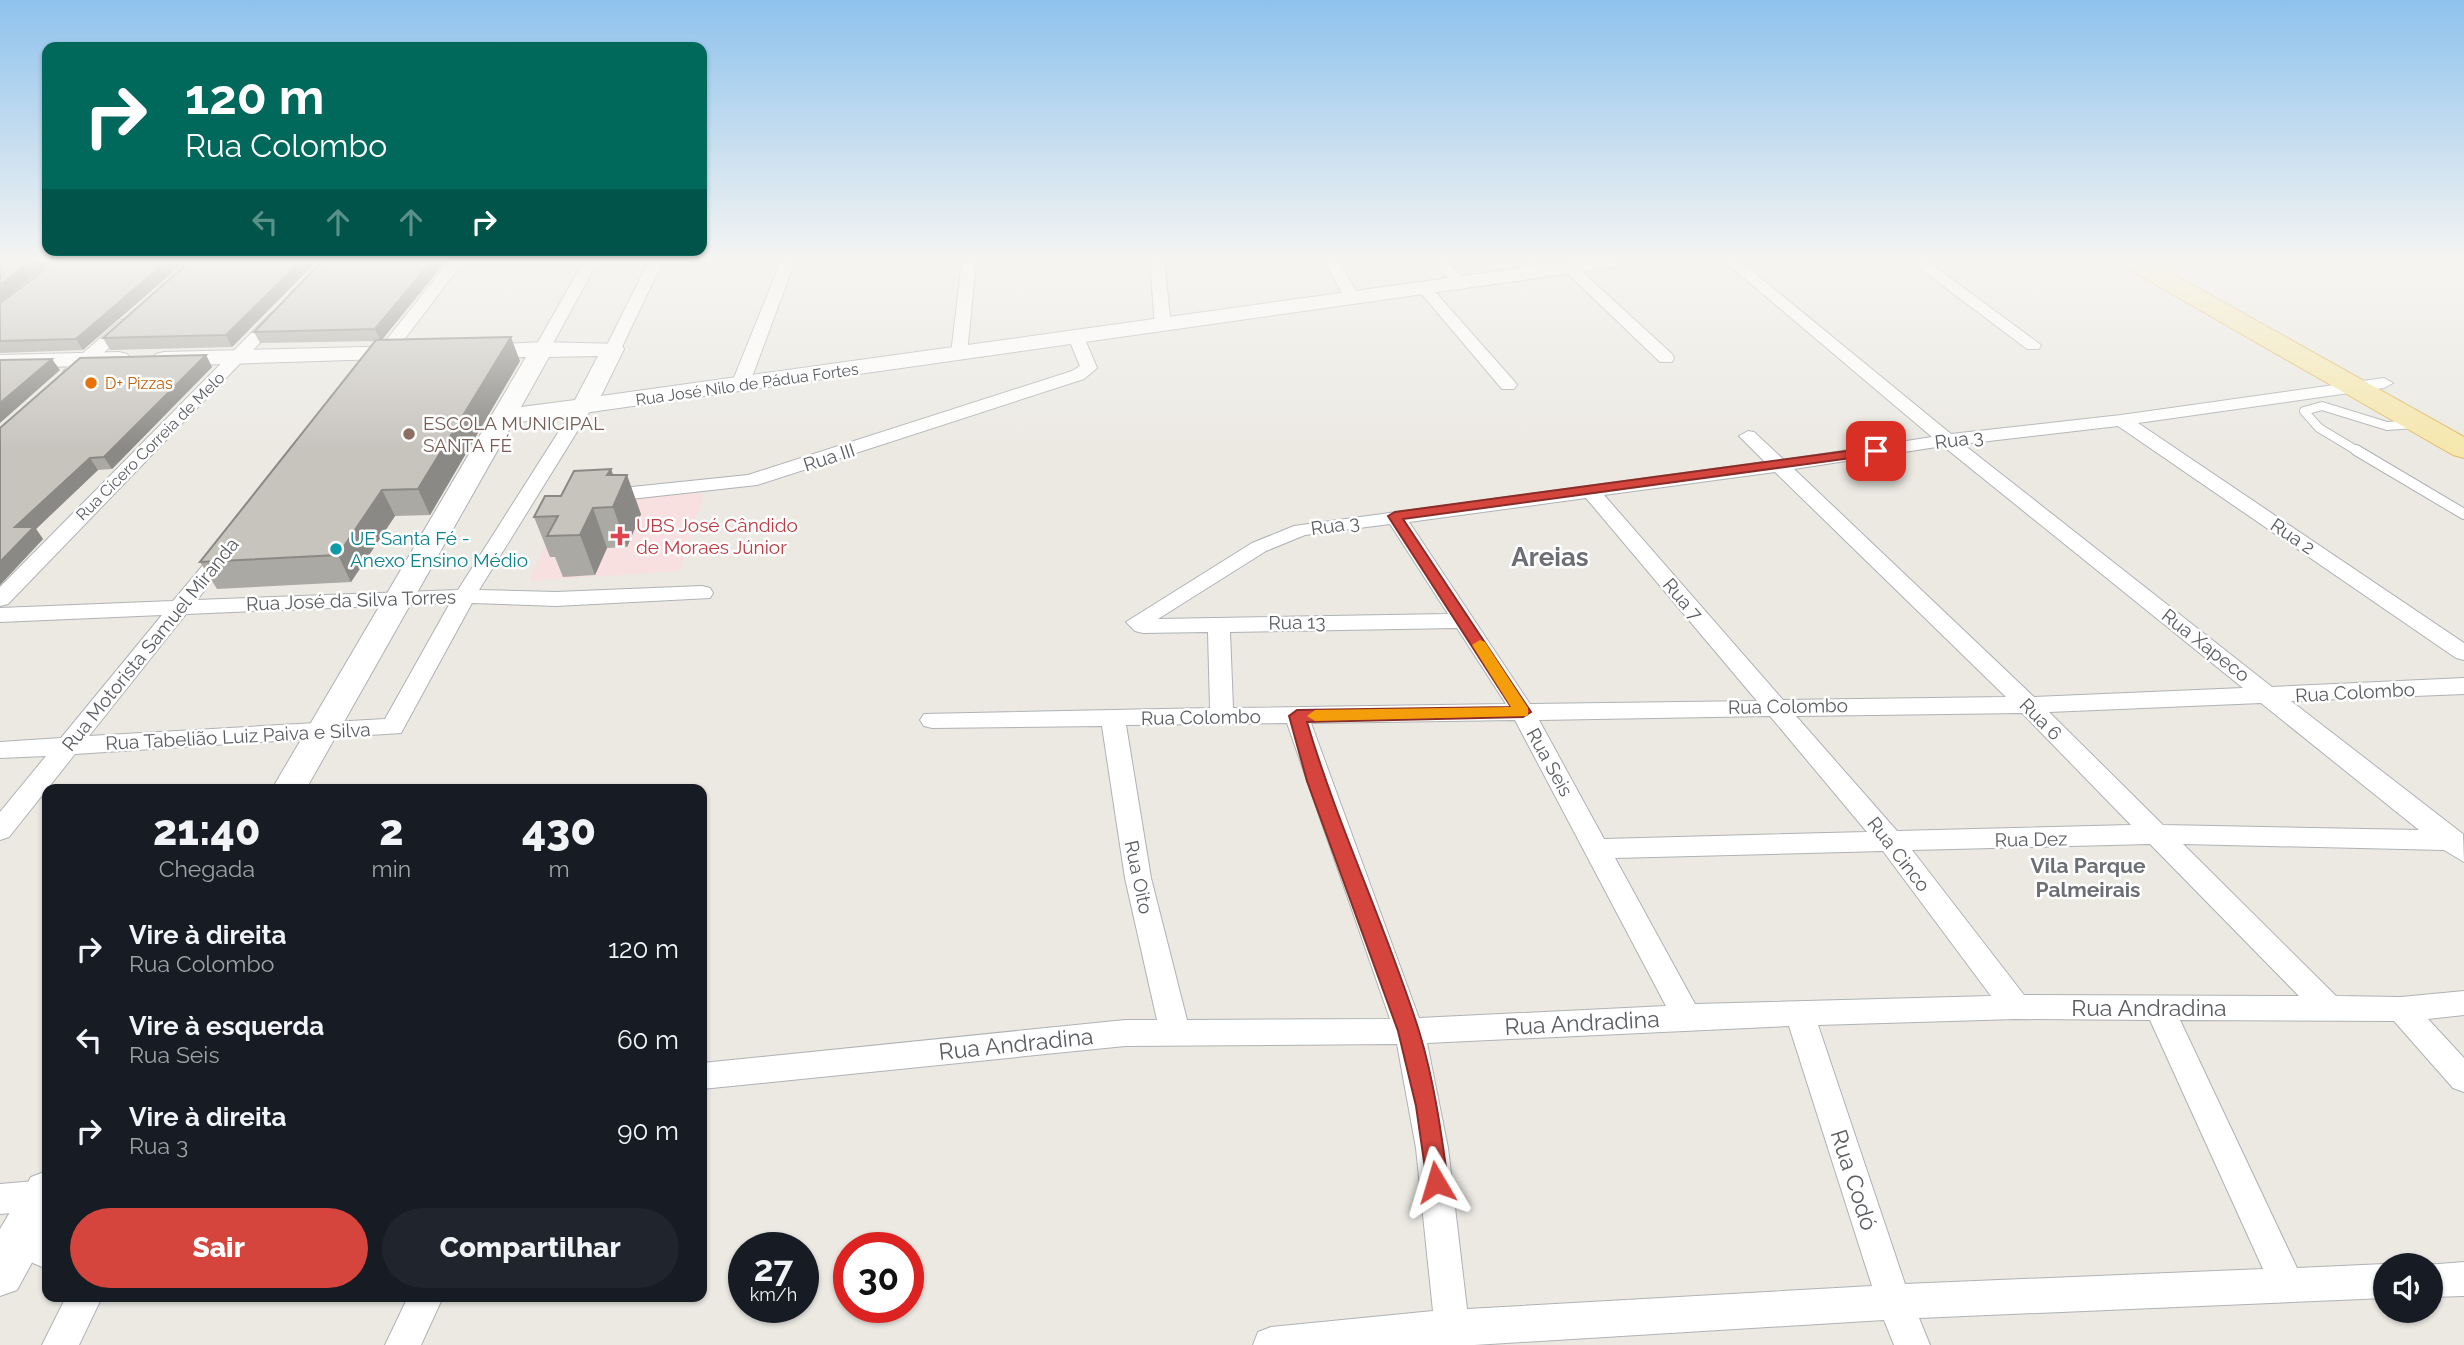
<!DOCTYPE html>
<html lang="pt">
<head>
<meta charset="utf-8">
<style>
	:root { --surface:#171b24; --page:#20242c; --text:#f1f3f6; --muted:#9ea1a6; --accent:#d5453e }
	body { margin:0; font-family:Raleway,sans-serif; background:var(--page); color:var(--text); height:100vh; display:flex; flex-direction:column; font-size:26px; white-space:nowrap }
	* { box-sizing:border-box; margin:0 }
	p { font-size:23px; color:var(--muted) }
	.icon { flex:none; width:38px; height:38px; fill:none; stroke:currentColor; stroke-width:2; stroke-linecap:round; stroke-linejoin:round }
	.map { position:relative; flex:1; overflow:hidden }
	.side { position:absolute; left:42px; top:784px; width:665px; height:518px; display:flex; flex-direction:column; background:var(--surface); border-radius:14px; box-shadow:0 2px 5px #0004 }
	.side>* { flex:none }
	.top-card { position:absolute; left:42px; top:42px; width:665px; height:214px; border-radius:14px; box-shadow:0 2px 5px #0004; background:#00695c; color:#fff; overflow:hidden }
	.controls { position:absolute; left:2373px; top:1253px; display:grid; gap:14px }
	.controls a { display:grid; place-items:center; width:70px; height:70px; border-radius:50%; background:var(--surface); box-shadow:0 2px 5px #0004; font-size:35px }
	.speed { position:absolute; left:728px; top:1232px; display:flex; gap:14px; font-size:35px; font-weight:700; text-align:center }
	.speed>* { display:grid; place-content:center; width:91px; height:91px; border-radius:50%; background:var(--surface); box-shadow:0 2px 5px #0004; line-height:1 }
	.speed small { font-size:18px; font-weight:400 }
	.speed .limit { border:10px solid #d22; background:#fff; color:#111 }
	.pin { position:absolute; display:grid; place-items:center; width:60px; height:60px; color:#fff; margin:-30px; border-radius:14px; box-shadow:0 4px 10px #0006 }
	.me { position:absolute; width:77px; margin:-38px; rotate:353deg; stroke-linejoin:round; filter:drop-shadow(0 0 5px #0008) }
	.turn { display:flex; align-items:center; gap:24px; height:147px; padding:0 28px; font-size:32px }
	.turn .icon { width:91px; height:91px; stroke-width:2.5 }
	.turn b { display:block; font-size:49px; line-height:60px }
	.lanes { display:flex; align-items:center; height:66px; padding:0 28px; background:#0003; justify-content:center; gap:35px; direction:ltr }
	.lanes .off { opacity:.35 }
	.eta { display:flex; justify-content:space-evenly; align-items:center; height:119px; text-align:center }
	.eta b { font-size:42px; font-weight:800; line-height:49px }
	.action { display:flex; gap:14px; margin-top:auto; padding:14px 28px }
	.action a { flex:1; height:80px; border-radius:42px; background:var(--accent); color:#fff; font-size:28px; font-weight:800; line-height:80px; text-align:center }
	.action a+a { background:var(--page); color:var(--text) }
	ul { padding:0; list-style:none }
	li { display:flex; align-items:center; gap:21px; height:91px; padding:0 28px }
	li div { flex:1 }
	li b { display:block; font-size:26px }
	li em { font-style:normal }
	.map>svg:first-child { display:block }
	.medical { fill:#f7e0df }
	.lines { fill:none; stroke-linecap:round; stroke-linejoin:round }
	.lane-far1-casing { stroke:#afb2b6; stroke-width:10 }
	.lane-casing { stroke:#afb2b6; stroke-width:12 }
	.street-casing { stroke:#afb2b6; stroke-width:2 }
	.secondary-casing { stroke:#aeb1b6; stroke-width:2 }
	.primary-casing { stroke:#e1ba66; stroke-width:2 }
	.lane-far1 { stroke:#fff; stroke-width:8 }
	.lane { stroke:#fff; stroke-width:10 }
	.street { fill:#fff; fill-rule:evenodd }
	.secondary { fill:#fff; fill-rule:evenodd }
	.primary { fill:#f5e7ad; fill-rule:evenodd }
	.wall { fill:#aba9a3 }
	.shaded-wall { fill:#8b8985 }
	.building { fill:#c7c4be; stroke:#8b8985; stroke-width:2 }
	.route { fill:#d5453e; stroke:#8a2d28; stroke-width:2 }
	.slow { fill:#f59e0b }
	.food-dot { fill:#e8710a; stroke:#fff; stroke-width:2.5 }
	.education-dot { fill:#8d6e63; stroke:#fff; stroke-width:2.5 }
	.health-dot { fill:#e0444e; stroke:#fff; stroke-width:2.5 }
	.culture-dot { fill:#0f9aa8; stroke:#fff; stroke-width:2.5 }
	.labels { text-anchor:middle; stroke-width:5; stroke-linejoin:round; paint-order:stroke }
	.far-food-label { font-size:16px; fill:#c56008; stroke:#fff; text-anchor:start }
	.far-street-label { font-size:16px; fill:#5a5d61; stroke:#fff }
	.education-label { font-size:19px; fill:#785e54; stroke:#fff; text-anchor:start }
	.street-label { font-size:19px; fill:#5a5d61; stroke:#fff }
	.health-label { font-size:19px; fill:#be3a42; stroke:#fff; text-anchor:start }
	.culture-label { font-size:19px; fill:#0d838f; stroke:#fff; text-anchor:start }
	.neighbourhood-label { font-size:21px; font-weight:bold; fill:#6b6f73; stroke:#fff }
	.near-street-label { font-size:23px; fill:#5a5d61; stroke:#fff }
	.district-label { font-size:26px; font-weight:bold; fill:#6b6f73; stroke:#fff }
</style>
</head>
<body>
<div class="map">
<svg width="2464" height="1345" viewBox="0 0 2464 1345">
	<rect width="100%" height="100%" fill="#ebe9e2"/>
	<path class="medical" d="M704,493L680,571L529,581L564,502Z"/>
	<g class="lines">
		<g class="lane-far1-casing">
			<path id="lane-far1" d="M2359,452L2319,428L2304,411L2322,406L2387,426L2415,424"/>
		</g>
		<g class="lane-casing">
			<path id="lane" d="M2356,450L2464,514"/>
		</g>
		<g class="street-casing">
			<path id="street" d="M449,261H464L384,366H372L370,362L372,358Z
				M584,261H598L550,349L548,353H536L534,349Z
				M649,261H663L621,349L619,353H607L605,349Z
				M781,261H795L749,385L746,389H734L731,385Z
				M962,261H976L967,354L959,359L951,354Z
				M1150,261H1164L1171,326L1163,331L1155,326Z
				M1325,261H1339L1361,300L1359,303H1347Z
				M1432,261H1447L1469,284L1461,289L1456,287Z
				M1526,261H1541L1551,272L1543,277L1538,275Z
				M1724,261H1740L1951,434L2121,415L2384,378L2393,383L2384,388L2138,423L2464,643V660L2456,658L2118,426L1963,444L2272,687L2464,678V694L2291,701L2463,834L2464,862L2444,850L2183,844L2336,996L2401,997L2464,991V1015L2428,1019L2464,1058V1092L2453,1088L2394,1021L2180,1020L2297,1268L2385,1264L2388,1265H2385V1298L1919,1318L1930,1345H1894L1884,1320L1474,1345H1253L1258,1332L1271,1327L1433,1311L1416,1148L1397,1044L1125,1046L702,1089V1063L1125,1020H1157L1125,878L1102,726L932,728L924,726L920,720L924,714L1210,708L1208,632L1143,633L1135,631L1126,622L1252,543L1294,526L1765,462L1739,436L1748,431L1754,432L1784,460L1932,437ZM1943,446L2243,688L2034,697L1794,469ZM1775,472L2006,697L1783,700L1604,495ZM1586,498L1757,701L1530,704L1409,522ZM1390,524L1448,614L1158,619L1266,551L1305,535ZM1457,628L1506,704L1233,708L1230,632ZM2261,703L2419,830L2163,825L2049,712ZM2022,713L2131,825L1897,831L1796,716ZM1770,716L1867,832L1604,839L1539,720ZM1515,720L1666,1006L1419,1018L1311,723ZM1287,723L1390,1019L1187,1020L1151,878L1126,725ZM2150,844L2299,996L2024,995L1912,850ZM1883,851L1991,996L1695,1004L1615,858ZM2016,1019L2150,1020L2263,1269L1905,1284L1818,1025ZM1789,1026L1872,1286L1467,1309L1448,1148L1427,1043Z
				M1910,261H1927L2041,345L2039,349H2027Z
				M1570,263L1575,265L1672,354L1674,358L1672,362H1660L1565,271L1562,268Z
				M1425,284L1430,286L1514,381L1517,385L1514,389H1502L1420,292V286Z
				M277,311L285,316L283,319L8,604L0,606V587L271,313Z
				M127,318L135,323L133,326L78,376H66L63,372L66,368L121,320Z
				M1076,332L1084,337L1097,368L1084,379L757,485L603,502L593,496L603,490L748,475L1072,371L1080,366L1068,337Z
				M584,401L593,406L479,590L556,592L702,586L710,588L713,593L710,598L556,606L472,603L401,733L75,754L9,837L0,840V812L46,756L0,758V742L61,738L162,615L0,622V608L173,601L220,545L227,543L237,549L197,600L458,590L575,406ZM450,603L385,719L89,736L186,614Z
				M47,1180V1210L0,1214V1184Z
				M19,1225L47,1236V1269L7,1252L2,1241L7,1230Z
				M2464,1262V1296L2431,1297V1265H2426Z
				M66,1297H102L79,1345H42Z
				M408,1297H443L421,1345H385Z"/>
		</g>
		<g class="secondary-casing">
			<path id="secondary" d="M1570,261H1624L1614,267L513,423L306,789H272L526,357L475,358L467,356L463,351L467,346L542,342L621,344L624,349L601,396ZM598,356L575,400L521,407L549,357Z
				M406,346L414,348L418,353L414,358L164,366L156,364L152,359L156,354L164,352Z
				M119,352L127,354L131,359L127,364L0,369V355Z
				M47,1171V1235L17,1290L0,1296V1229L31,1177Z"/>
		</g>
		<g class="primary-casing">
			<path id="primary" d="M2120,261H2150L2464,437V458L2453,455L2123,266Z"/>
		</g>
		<use href="#lane-far1" class="lane-far1"/>
		<use href="#lane" class="lane"/>
		<use href="#street" class="street"/>
		<use href="#secondary" class="secondary"/>
		<use href="#primary" class="primary"/>
	</g>
	<path class="wall" d="M56,261L83,350L0,353V304Z
		M190,261H317L232,347L110,350L103,338Z
		M446,261L382,339L520,361L430,515L395,516L351,582L217,589L200,562L375,341L260,343L254,332Z
		M206,355L212,367L112,469L98,470L36,529L43,539L0,585V428Z
		M611,469L613,475L641,514L627,547L607,548L595,575L563,577L555,557H550L534,517L561,496Z"/>
	<path class="shaded-wall" d="M32,261H53L0,302V285Z
		M167,261H186L83,350L76,339Z
		M301,261H317L232,347L226,335Z
		M432,261H446L381,341L375,329Z
		M511,337L520,361L430,515L418,489Z
		M206,355L212,367L112,469L104,457Z
		M52,359L60,370L0,423V403Z
		M90,458L98,470L36,529L43,539L0,585V562L15,527Z
		M611,469L619,493L627,475L641,514L627,547L613,507L607,475Z
		M382,490L395,516L351,582L338,555Z
		M593,508L607,548L595,575L580,535Z"/>
	<path class="building" d="M0,261H32L0,285Z
		M56,261H167L76,339L0,341V303Z
		M190,261H301L226,335L103,338Z
		M322,261H432L375,329L254,332Z
		M511,337L418,489L382,490L338,555L200,562L376,340Z
		M206,355L104,457L90,458L15,527H34L0,562V428L80,358Z
		M52,359L0,403V360Z
		M611,469L607,475H627L613,507L593,508L580,535L547,536L558,516L534,517L545,496H561L574,471Z"/>
	<linearGradient id="sky" x2="0" y2="1"><stop stop-color="#8ec2ed"/><stop offset="0.58" stop-color="#f6f5f2"/><stop offset="1" stop-color="#f6f5f2" stop-opacity="0"/></linearGradient>
	<rect width="2464" height="449" fill="url(#sky)"/>
	<path class="route" d="M1876,447L1882,451L1880,454L1403,519L1531,712L1523,717L1307,722C1338,827 1386,926 1419,1031C1434,1080 1441,1131 1448,1182L1444,1189L1436,1193L1428,1189L1416,1106L1398,1031L1307,781L1289,716L1297,710L1511,707L1388,516L1395,512Z"/>
	<path class="slow" d="M1480,640L1485,642L1528,708V716L1315,721L1307,716L1315,710L1511,707L1472,645Z"/>
	<circle class="food-dot" cx="91" cy="383" r="7"/>
	<circle class="education-dot" cx="409" cy="434" r="7"/>
	<path class="health-dot" d="M616.5 525.5h7v7h7v7h-7v7h-7v-7h-7v-7h7z"/>
	<circle class="culture-dot" cx="336" cy="549" r="7"/>
	<g class="labels">
		<g class="far-food-label">
			<text x="105" y="389">D+ Pizzas</text>
		</g>
		<g class="far-street-label">
			<text transform="translate(747 384) rotate(-8)" y="6">Rua José Nilo de Pádua Fortes</text>
			<text transform="translate(150 446) rotate(-45)" y="6">Rua Cícero Correia de Melo</text>
		</g>
		<g class="education-label">
			<text x="423" y="430">ESCOLA MUNICIPAL<tspan x="423" dy="22">SANTA FÉ</tspan></text>
		</g>
		<g class="street-label">
			<text transform="translate(1959 439) rotate(-7)" y="7">Rua 3</text>
			<text transform="translate(829 457) rotate(-18)" y="7">Rua III</text>
			<text transform="translate(1335 525) rotate(-8)" y="7">Rua 3</text>
			<text transform="translate(2293 536) rotate(34)" y="7">Rua 2</text>
			<text transform="translate(1683 599) rotate(49)" y="7">Rua 7</text>
			<text transform="translate(351 600) rotate(-2)" y="7">Rua José da Silva Torres</text>
			<text transform="translate(1297 622) rotate(-1)" y="7">Rua 13</text>
			<text transform="translate(150 644) rotate(-51)" y="7">Rua Motorista Samuel Miranda</text>
			<text transform="translate(2206 645) rotate(38)" y="7">Rua Xapeco</text>
			<text transform="translate(2355 692) rotate(-3)" y="7">Rua Colombo</text>
			<text transform="translate(1788 706) rotate(-1)" y="7">Rua Colombo</text>
			<text transform="translate(1201 717) rotate(-1)" y="7">Rua Colombo</text>
			<text transform="translate(2041 719) rotate(45)" y="7">Rua 6</text>
			<text transform="translate(238 736) rotate(-3)" y="7">Rua Tabelião Luiz Paiva e Silva</text>
			<text transform="translate(1550 762) rotate(61)" y="7">Rua Seis</text>
			<text transform="translate(2031 839) rotate(-1)" y="7">Rua Dez</text>
			<text transform="translate(1899 854) rotate(52)" y="7">Rua Cinco</text>
			<text transform="translate(1139 877) rotate(78)" y="7">Rua Oito</text>
		</g>
		<g class="health-label">
			<text x="636" y="532">UBS José Cândido<tspan x="636" dy="22">de Moraes Júnior</tspan></text>
		</g>
		<g class="culture-label">
			<text x="350" y="545">UE Santa Fé -<tspan x="350" dy="22">Anexo Ensino Médio</tspan></text>
		</g>
		<g class="neighbourhood-label">
			<text x="2088" y="873">Vila Parque<tspan x="2088" dy="24">Palmeirais</tspan></text>
		</g>
		<g class="near-street-label">
			<text x="2149" y="1016">Rua Andradina</text>
			<text transform="translate(1582 1023) rotate(-3)" y="8">Rua Andradina</text>
			<text transform="translate(1016 1044) rotate(-6)" y="8">Rua Andradina</text>
			<text transform="translate(1854 1180) rotate(72)" y="8">Rua Codó</text>
		</g>
		<g class="district-label">
			<text x="1550" y="566">Areias</text>
		</g>
	</g>
</svg>
<div class="controls">
<a><svg class="icon" aria-label="sound" viewBox="0 0 24 24"><path d="M4 9h4l5-4v14l-5-4H4zM17 9q2 3 0 6"/></svg></a>
</div>
<div class="speed"><div>27<small>km/h</small></div><div class="limit">30</div></div>
<div class="pin" style="left:1876px;top:451px;background:#d93025"><svg class="icon" aria-label="arrive" viewBox="0 0 24 24"><path d="M6 21V4h12l-3 4 3 4H6"/></svg></div>
<svg class="me" style="left:1436px;top:1182px" viewBox="-20 -20 40 40"><path d="M0-17L14 15 0 8-14 15z" fill="#d5453e" stroke="#fff" stroke-width="4"/></svg>
<div class="top-card">
<div class="turn"><svg class="icon" aria-label="right" viewBox="0 0 24 24"><path d="M7 20v-9h11M14 6l5 5-5 5"/></svg><div><b>120 m</b>Rua Colombo</div></div>
<div class="lanes"><svg class="icon off" aria-label="left" viewBox="0 0 24 24"><path d="M17 20v-9H6M10 6l-5 5 5 5"/></svg><svg class="icon off" aria-label="ahead" viewBox="0 0 24 24"><path d="M12 20V5M6 11l6-6 6 6"/></svg><svg class="icon off" aria-label="ahead" viewBox="0 0 24 24"><path d="M12 20V5M6 11l6-6 6 6"/></svg><svg class="icon" aria-label="right" viewBox="0 0 24 24"><path d="M7 20v-9h11M14 6l5 5-5 5"/></svg></div>
</div>
<section class="side">
<div class="eta">
<div><b>21:40</b><p>Chegada</p></div>
<div><b>2</b><p>min</p></div>
<div><b>430</b><p>m</p></div>
</div>
<ul>
<li><svg class="icon" aria-label="right" viewBox="0 0 24 24"><path d="M7 20v-9h11M14 6l5 5-5 5"/></svg><div><b>Vire à direita</b><p>Rua Colombo</p></div><em>120 m</em></li>
<li><svg class="icon" aria-label="left" viewBox="0 0 24 24"><path d="M17 20v-9H6M10 6l-5 5 5 5"/></svg><div><b>Vire à esquerda</b><p>Rua Seis</p></div><em>60 m</em></li>
<li><svg class="icon" aria-label="right" viewBox="0 0 24 24"><path d="M7 20v-9h11M14 6l5 5-5 5"/></svg><div><b>Vire à direita</b><p>Rua 3</p></div><em>90 m</em></li>
</ul>
<div class="action"><a>Sair</a><a>Compartilhar</a></div>
</section>
</div>
</body>
</html>
